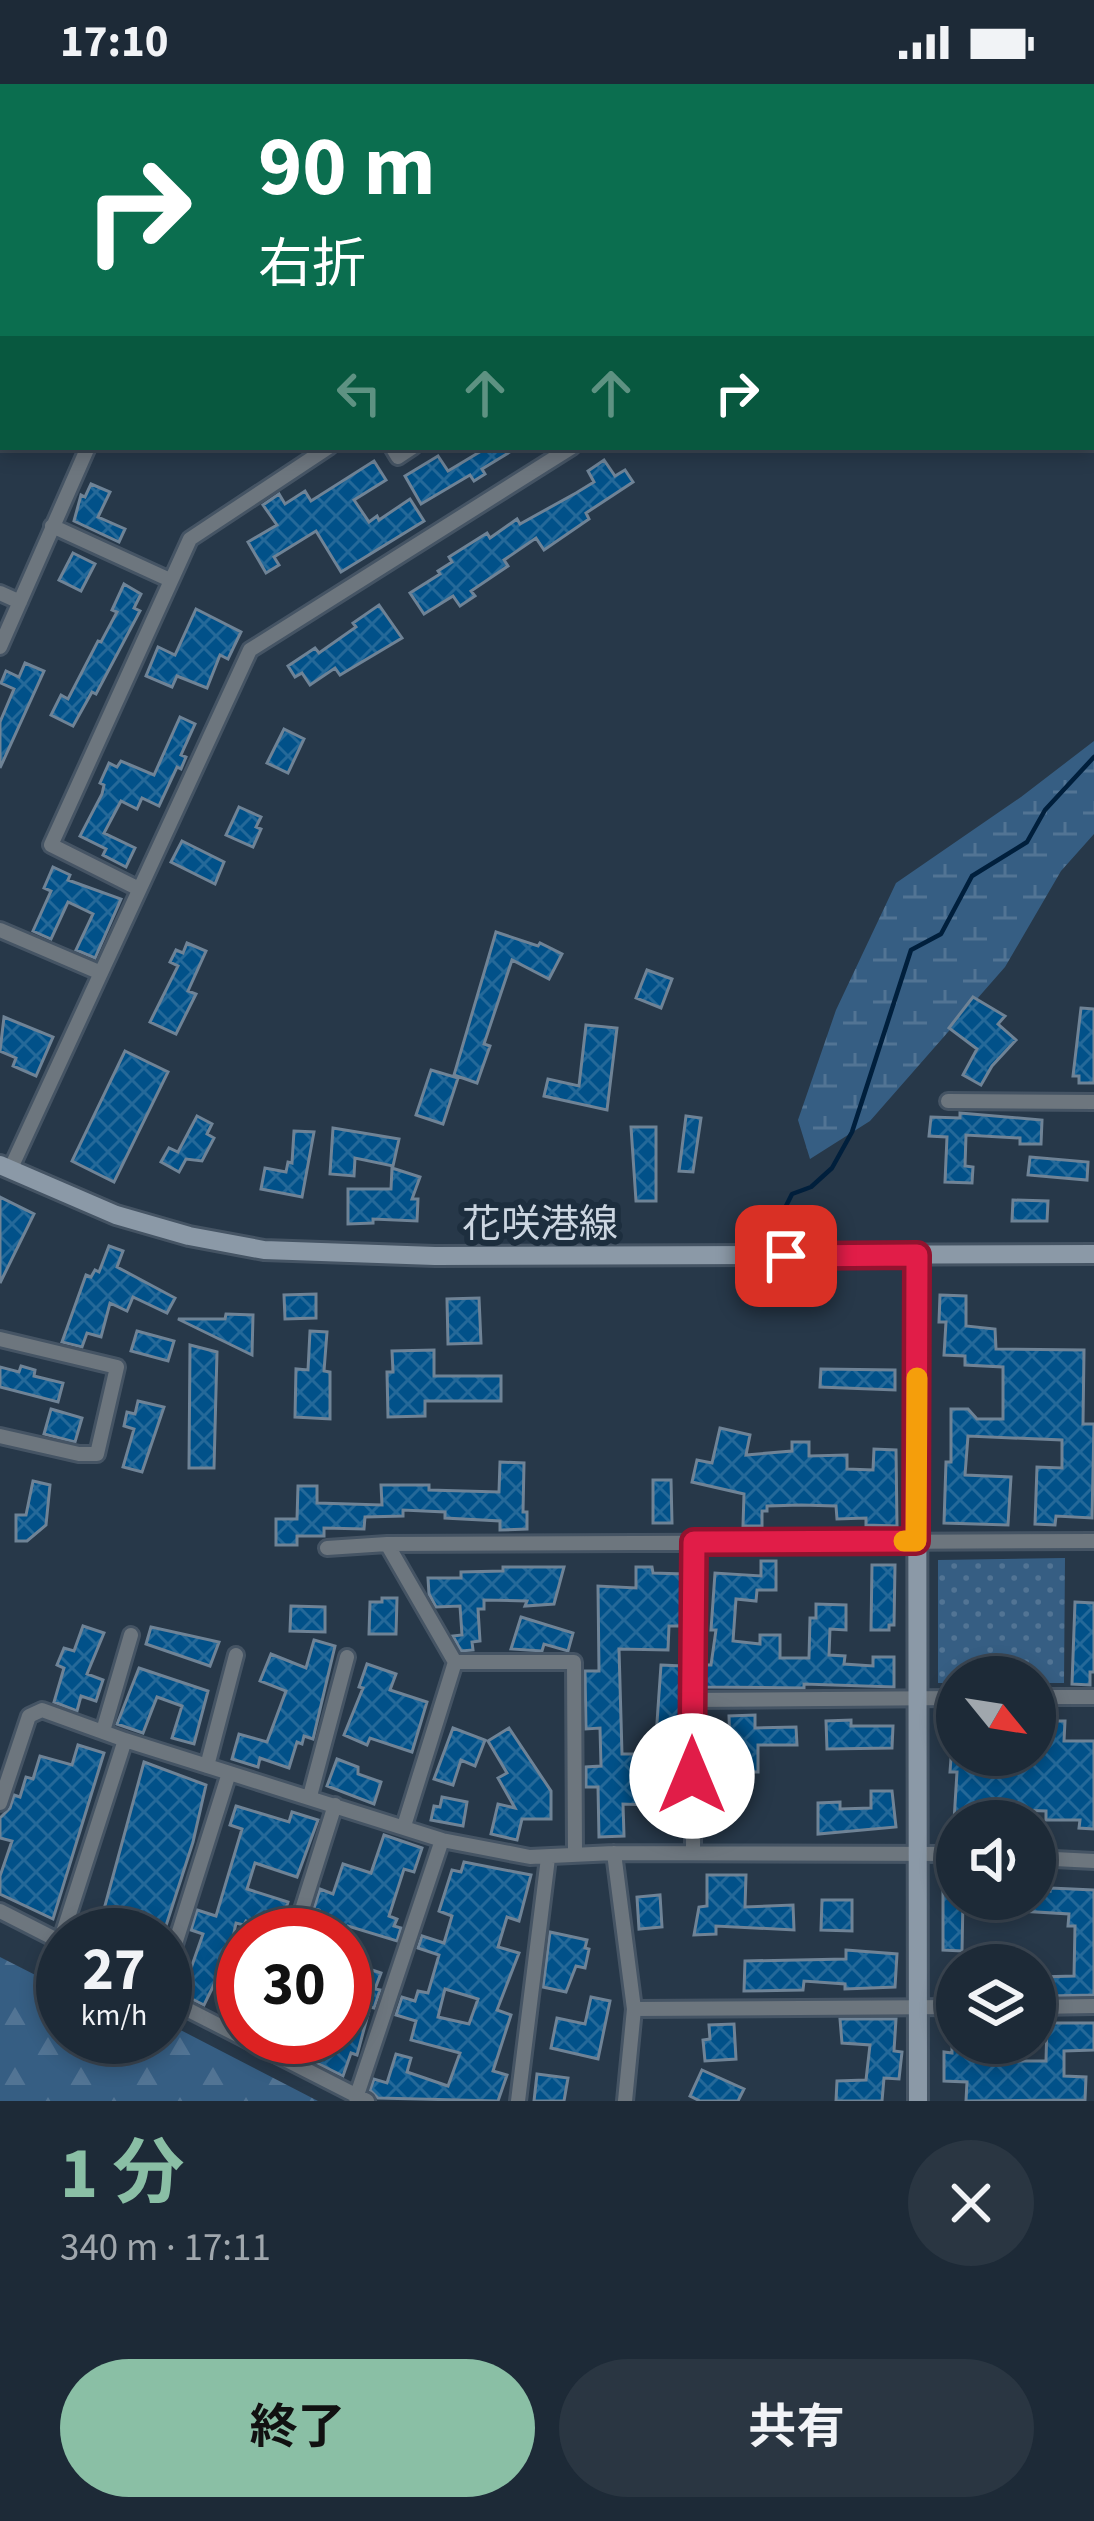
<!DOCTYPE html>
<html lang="ja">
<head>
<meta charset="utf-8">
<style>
	:root { --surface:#1d2a37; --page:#2a3642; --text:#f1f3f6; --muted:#a0a7ad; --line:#3b4652; --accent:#8abfa5 }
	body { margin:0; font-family:"Source Sans 3","Noto Sans JP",sans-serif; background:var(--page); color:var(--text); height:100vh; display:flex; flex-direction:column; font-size:45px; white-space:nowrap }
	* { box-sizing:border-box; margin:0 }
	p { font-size:39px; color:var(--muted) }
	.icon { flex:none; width:66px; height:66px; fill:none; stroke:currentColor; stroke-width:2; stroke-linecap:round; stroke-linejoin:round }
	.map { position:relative; height:2017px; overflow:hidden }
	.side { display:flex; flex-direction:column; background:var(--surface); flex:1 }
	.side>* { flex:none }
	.hud { position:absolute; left:0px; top:0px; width:1095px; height:366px; box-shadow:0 6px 18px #0003,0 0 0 3px var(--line); background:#0b6e4f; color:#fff; overflow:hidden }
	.needle { width:78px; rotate:120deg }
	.controls { position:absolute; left:936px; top:1572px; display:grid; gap:24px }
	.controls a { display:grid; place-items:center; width:120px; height:120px; border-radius:50%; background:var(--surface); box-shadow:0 6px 18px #0003,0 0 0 3px var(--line); font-size:60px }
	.speed { position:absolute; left:36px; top:1824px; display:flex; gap:24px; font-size:60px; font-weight:700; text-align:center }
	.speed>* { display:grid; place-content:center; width:156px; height:156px; border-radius:50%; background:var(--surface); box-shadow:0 6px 18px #0003,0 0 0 3px var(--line); line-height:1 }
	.speed small { font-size:30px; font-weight:400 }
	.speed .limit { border:18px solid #d22; background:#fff; color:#111 }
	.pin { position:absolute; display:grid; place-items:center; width:102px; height:102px; color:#fff; margin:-51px; border-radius:24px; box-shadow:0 6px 18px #0006 }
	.me { position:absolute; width:132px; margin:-66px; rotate:0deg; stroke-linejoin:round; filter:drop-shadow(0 0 9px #0008) }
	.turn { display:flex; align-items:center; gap:42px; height:252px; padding:0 60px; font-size:54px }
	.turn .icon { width:156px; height:156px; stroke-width:2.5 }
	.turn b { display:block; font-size:84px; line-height:102px }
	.lanes { display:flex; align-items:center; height:114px; padding:0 60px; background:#0003; justify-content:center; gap:60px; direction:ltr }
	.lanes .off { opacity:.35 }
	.round { display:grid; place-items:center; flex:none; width:126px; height:126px; border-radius:63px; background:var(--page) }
	.overview { display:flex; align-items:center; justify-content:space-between; height:204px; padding:0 60px }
	h1 { font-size:72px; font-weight:700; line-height:90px; color:var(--accent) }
	.button { display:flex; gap:24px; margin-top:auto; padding:24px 60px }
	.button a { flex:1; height:138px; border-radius:72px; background:var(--accent); color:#111; font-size:48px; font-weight:700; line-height:138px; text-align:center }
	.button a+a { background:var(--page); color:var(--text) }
	.status { display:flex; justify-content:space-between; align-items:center; height:84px; padding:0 60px; background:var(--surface); direction:ltr }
	.status svg { height:33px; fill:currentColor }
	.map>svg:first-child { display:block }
	.forest { fill:url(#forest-firs) }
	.wetland { fill:url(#wetland-marsh) }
	.park { fill:url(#park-dots) }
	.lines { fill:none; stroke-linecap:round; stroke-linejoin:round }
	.stream { stroke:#001f3c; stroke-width:4.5 }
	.building { fill:url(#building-cross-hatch); stroke:#6f8396; stroke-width:3; fill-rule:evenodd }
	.street-casing { stroke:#455464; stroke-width:20 }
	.secondary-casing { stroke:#455464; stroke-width:24 }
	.street { stroke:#6d767e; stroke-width:14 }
	.secondary { stroke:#8b99a7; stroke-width:18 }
	.route-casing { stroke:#92132f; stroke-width:30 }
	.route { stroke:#e11d48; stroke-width:21 }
	.slow { stroke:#f59e0b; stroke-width:21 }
	.labels { text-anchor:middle; stroke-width:12; stroke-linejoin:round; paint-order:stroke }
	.street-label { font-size:39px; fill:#ccd6e1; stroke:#1d2e3e }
</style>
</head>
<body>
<div class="status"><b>17:10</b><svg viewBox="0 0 49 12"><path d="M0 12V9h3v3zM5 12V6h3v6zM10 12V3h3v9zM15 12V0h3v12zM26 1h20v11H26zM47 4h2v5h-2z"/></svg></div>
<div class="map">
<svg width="1094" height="2017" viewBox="0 0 1094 2017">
	<defs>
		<pattern id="forest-firs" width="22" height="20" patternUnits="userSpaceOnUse" patternTransform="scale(3)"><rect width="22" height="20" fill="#365e83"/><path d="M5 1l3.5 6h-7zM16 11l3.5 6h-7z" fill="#527494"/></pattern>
		<pattern id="wetland-marsh" width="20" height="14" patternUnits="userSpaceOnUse" patternTransform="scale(3)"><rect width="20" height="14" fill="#365e83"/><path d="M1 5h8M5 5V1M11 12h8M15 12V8" fill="none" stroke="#527494"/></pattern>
		<pattern id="park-dots" width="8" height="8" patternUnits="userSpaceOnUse" patternTransform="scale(3)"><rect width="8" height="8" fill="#365e83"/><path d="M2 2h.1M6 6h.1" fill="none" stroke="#527494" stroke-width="1.8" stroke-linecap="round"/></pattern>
		<pattern id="building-cross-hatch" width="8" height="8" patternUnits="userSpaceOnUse" patternTransform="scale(3)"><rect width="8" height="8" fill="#015189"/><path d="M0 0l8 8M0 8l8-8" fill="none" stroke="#256999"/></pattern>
	</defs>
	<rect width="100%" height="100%" fill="#273849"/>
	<path class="forest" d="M0,1873L53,1900H63V1953H165V1938L318,2017H0Z"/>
	<path class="wetland" d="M1094,657V750L1061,787L1005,883L870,1037L810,1075L798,1036L836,926L896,799L1021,713Z"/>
	<path class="park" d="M1065,1474L1064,1599H1035V1593H957V1599H938V1476Z"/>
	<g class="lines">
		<path class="stream" d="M93,3L100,0
			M0,48L3,46
			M781,1132L792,1110L811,1103L832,1084L852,1048L911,866L941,850L972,792L1027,758L1045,726L1094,673"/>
	</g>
	<path class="building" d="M488,363H518L482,385L485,390L474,397L470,391L421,420L405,392L438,372L448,387Z
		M604,376L615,392L625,386L633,398L586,429L589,435L544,466L536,454L504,476L508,482L471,507L475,512L460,522L453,512L424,530L410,509L440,490L438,487L452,478L449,473L487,449L490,454L517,435L520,440L576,409L594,398L588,387Z
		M374,377L386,396L354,416L369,438L377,432L379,436L410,415L424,437L341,488L316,447L274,473L279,481L266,489L248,458L277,441L263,421L279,410L285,420L305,407L311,417Z
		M91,400L110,408L98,433L125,445L119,458L74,437L81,411L85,413Z
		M73,469L95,480L81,507L59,496Z
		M124,500L141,510L134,524L140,527L96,610L92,608L73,642L51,631L61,611L68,615L98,557L101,558L117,528L112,526Z
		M379,521L402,554L340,591L335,584L310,601L302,589L295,593L288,582L315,564L319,569L356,543L353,539Z
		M196,525L241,548L228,575L220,571L207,604L177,592L172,603L146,592L158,563L175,571Z
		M25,579L44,587L0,684V638L14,605L1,599L6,587L19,593Z
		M180,633L195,640L181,671L186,673L181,685L177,683L159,722L142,714L137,725L121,717L104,749L135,764L126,783L103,771L106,765L80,752L102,710L104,701L100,699L109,679L117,683L121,677L154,691Z
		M284,645L304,655L288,689L267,679Z
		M239,723L261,733L256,743L261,745L253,763L226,751Z
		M182,757L224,778L215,800L171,778Z
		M53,783L70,791L68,796L121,815L95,874L76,866L93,830L68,818L51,855L33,847L51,807L44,804Z
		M496,848L538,862L540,859L562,870L549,895L512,876L484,960L490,962L477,999L454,991Z
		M187,859L206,867L188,907L196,910L176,950L150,938L178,882L170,878L176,866L183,869Z
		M647,886L672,895L661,924L636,914Z
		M973,913L1005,932L998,940L1016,956L992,982L981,1001L963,991L977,965L949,944Z
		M1081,924L1094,925V999H1079V992H1073Z
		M4,933L53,953L36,992L13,982L16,974L0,967Z
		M586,941L617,944L607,1026L544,1012L548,995L579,1002Z
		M125,967L168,988L114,1098L72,1077Z
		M431,986L458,994L443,1040L416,1031Z
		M960,1029L1042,1036L1041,1060H1020V1054L966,1051L965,1082L973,1083L972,1099L945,1098L947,1053L929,1052L931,1033L960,1034Z
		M197,1032L212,1040L207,1050L214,1054L202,1077L186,1075L179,1088L161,1078L169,1064L178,1068Z
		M686,1032L701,1034L693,1088L679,1087Z
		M631,1043H656V1117H636Z
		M333,1044L399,1055L393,1082L355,1074L354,1092L330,1090Z
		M294,1047L314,1048L302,1113L261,1105L265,1084L286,1088L288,1078L292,1079Z
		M1030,1073L1088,1078L1087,1096L1028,1091Z
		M392,1084L420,1093L412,1115H418L417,1137L373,1135V1139L348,1140V1105H391Z
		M0,1113L34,1130L0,1199Z
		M1013,1116L1048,1117L1047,1137H1012Z
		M109,1162L123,1167L117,1183L175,1214L167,1229L133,1213L127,1227L110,1219L101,1253L87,1249L82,1263L62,1258L86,1191L91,1193L95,1186L99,1188Z
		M316,1210V1234L285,1235L284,1211Z
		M940,1211L966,1212V1242L995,1245L996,1265L1084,1266L1083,1340H1094L1092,1434L1056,1432L1055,1441L1035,1440L1037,1383L1062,1384V1356L968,1352L965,1391L1011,1393L1008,1441L944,1439L946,1378H951V1325H968L977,1335H1003V1283L965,1281V1272L944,1271L946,1238H939Z
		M479,1214L481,1259L448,1260L447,1215Z
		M226,1230L253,1231L252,1271L178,1235H225Z
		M137,1247L174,1257L168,1277L131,1267Z
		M310,1247L327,1248L324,1287L330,1288V1335L295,1333L296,1285L308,1286Z
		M190,1261L217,1268L214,1384H189Z
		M434,1266V1292H501V1317H425V1332L388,1333L387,1288H393L392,1267Z
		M21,1282L35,1286L34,1292L63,1299L58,1318L0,1303V1283L19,1288Z
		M821,1285L895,1286V1306L820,1303Z
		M138,1317L164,1323L142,1388L123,1383L134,1345L124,1342L127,1328L135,1330Z
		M51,1325L82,1334L75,1358L44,1350Z
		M720,1344L750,1351L746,1371L792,1367V1358H809V1372L847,1371V1385L873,1386L874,1365L896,1366L897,1442L866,1441V1434L837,1435L836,1422L801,1421L767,1422V1427H762V1442H743L744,1410L692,1398L697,1376L712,1379Z
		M500,1378L524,1379L523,1428H527V1445L500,1446V1437L445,1434V1428L403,1426V1432L365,1433L364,1445L324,1444V1452H297V1461H276V1435H297L298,1402H317V1419L382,1421L381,1401H429V1406L499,1408Z
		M653,1396H671L672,1439H653Z
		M33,1397L50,1401L46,1441L27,1457H16V1431H26Z
		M761,1477H776V1506H757L756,1517L736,1515L733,1557L760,1560V1551H780V1574H809L810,1534H816V1520L846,1521V1546L830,1545L829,1571L845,1572L844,1580L873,1582V1573H894V1603L804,1600V1604L705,1603V1581H711L716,1546H711L715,1489L761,1492Z
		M872,1481H895L894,1541H889V1546H871Z
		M503,1483H564L554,1520L525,1522L527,1517L484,1516V1525H478L480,1557L472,1558L473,1566L461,1567L453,1552L462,1551L460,1522L436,1523L429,1510L428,1494H461V1488L503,1487Z
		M636,1483H652L653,1489L683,1490L682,1542H669L668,1566L619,1565L622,1670H663V1690L648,1691V1721L623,1720L624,1752L599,1753L598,1703H586V1683L601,1682L600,1644L586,1645L585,1587H599L598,1502L636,1504Z
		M382,1514H397L396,1550H369L370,1518H382Z
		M1075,1518L1094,1519V1588H1090V1601L1072,1600Z
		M291,1522L325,1523V1548L290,1547Z
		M521,1533L573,1549L568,1567L544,1560L542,1567L511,1565Z
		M83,1542L104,1549L87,1590L103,1596L96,1617L81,1612L77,1627L54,1618L64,1584L57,1581L64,1564L74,1567Z
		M151,1543L219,1558L210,1582L146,1560Z
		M314,1556L335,1562L313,1655L304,1652L302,1660L297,1658L289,1684L260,1674L258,1683L232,1675L239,1650L267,1658L286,1607L260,1597L271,1570L306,1584Z
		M367,1580L396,1590L390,1606L427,1618L412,1668L370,1654L367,1661L344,1651L363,1604L359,1603Z
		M661,1581L682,1582V1653H656Z
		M139,1584L208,1607L194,1660L172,1654L182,1622L157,1613L143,1649L117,1640Z
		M755,1631V1644L796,1643L797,1661H758V1688H740L739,1714L726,1713L722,1663H730L729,1632Z
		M851,1636V1642H893L892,1664L827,1665L826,1637Z
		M1043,1637H1065L1064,1657H1094V1745L1079,1744L1080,1736H1046V1727L1017,1726L1016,1732L976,1730V1737H954L957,1688H950L951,1674L994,1676V1671H1042Z
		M453,1644L485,1656L475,1682L461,1676L453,1701L434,1695Z
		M509,1644L551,1707V1735H522L517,1756L491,1750L498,1720L515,1724L498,1694L507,1689L488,1657Z
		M78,1661L104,1669L53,1835L0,1810V1792L12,1757L0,1754V1734L10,1724L14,1711L20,1713L26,1693L33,1695L40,1672L72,1681Z
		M337,1675L358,1683V1690L381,1698L374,1720L327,1702Z
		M144,1678L206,1701L193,1758L163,1851H97Z
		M871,1707H892L896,1743L818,1750V1719L840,1718V1725L871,1724Z
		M442,1713L467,1718L463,1742L431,1736L434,1722L440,1723Z
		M236,1722L289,1738L292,1728L318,1736L297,1793L255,1779L247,1805L288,1818L278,1851L257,1845L258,1842L246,1837L244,1841L236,1839L230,1868L204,1921L182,1910L203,1850L191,1846L197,1826L216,1832L242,1745L230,1741Z
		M384,1751L422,1764L414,1788L404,1785L389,1832L397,1835L394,1842L401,1844L397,1857L348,1842L343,1851H325L329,1839L316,1834L319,1826L314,1824L320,1805L333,1810L343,1780L371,1789Z
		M464,1778L531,1791L519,1837L507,1833L498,1863L519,1869L497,1926L511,1931L493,1987L507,1991L498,2017L378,2014L370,2006L374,1995L387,1999L396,1970L411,1974L407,1988L448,2002L460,1969L411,1956L416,1937L396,1931L402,1913L415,1917L418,1907L428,1909L439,1871L418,1864L422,1852L444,1859L452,1832L439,1827L452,1786L461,1788ZM445,1905L478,1915L469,1940L438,1933Z
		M707,1791H746L745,1823L793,1821L794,1846L716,1842V1850L694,1851L699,1823L707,1822Z
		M943,1796H957V1815H963L962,1867L943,1866Z
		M1050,1804L1094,1806V1911L1047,1912V1906H1040L1039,1893L1074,1892L1075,1842H1068L1069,1830L1020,1827L1021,1815H1035V1805L1050,1807Z
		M660,1811L662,1843L639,1845L637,1813Z
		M822,1816H852V1847L821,1846Z
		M550,1848L587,1856L585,1864L589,1865L585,1884L576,1882L566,1908L543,1903Z
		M846,1866L897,1870L895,1903L845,1905V1900L804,1897L803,1906L744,1907L745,1877L846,1875Z
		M351,1879L381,1889L375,1905L380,1906L374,1924L370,1923L357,1971L351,1969L343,1992L317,1979L329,1953H345V1897Z
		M591,1913L610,1917L598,1975L551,1964L557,1934L585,1940Z
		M840,1935H896L894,1967L902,1968L899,1995L884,1994L882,2017H836L837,1997L866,1996L870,1961L842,1959Z
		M1047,1939H1094V1966L1064,1967V1992L1086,1993L1085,2016L966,2017L967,1998L944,1997V1968L952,1969V1959H1009V1973L1013,1977H1046Z
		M734,1940L736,1975L705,1977L703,1956L710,1955L709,1941Z
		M702,1986L744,2005L738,2017H700L690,2012Z
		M537,1990L568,1994L564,2017H534Z"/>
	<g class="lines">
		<g class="street-casing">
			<path id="street" d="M747,3L748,0
				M392,363L398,373L413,363
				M52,442L170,496
				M0,509L20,518
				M0,563L88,363
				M139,805L51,761L190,455L329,363
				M0,846L101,889
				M948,1017L1094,1018
				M10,1086L250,566L572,363
				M0,1255L117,1283L97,1370H79L0,1352
				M387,1460L455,1578L404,1742
				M327,1464L387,1460L1094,1457
				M455,1578H574L575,1769
				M1035,1613H1094
				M692,1616L957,1614
				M103,1647L131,1551
				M207,1682L236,1571
				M310,1712L347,1573
				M0,1719L29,1632L42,1626L125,1656L442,1756L530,1773L614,1769L957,1770
				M614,1769L634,1925L625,2017
				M693,1769L694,1458
				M1035,1774L1094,1777
				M0,1827L63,1859
				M294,1851L335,1721
				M60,1858L125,1656
				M165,1892L229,1689
				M165,1914L367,2017
				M1035,1923L1094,1922
				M634,1925L957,1923
				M356,2014L442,1756
				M518,2017L548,1774"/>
		</g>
		<g class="secondary-casing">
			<path id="secondary" d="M0,1081L116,1131L189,1152L264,1166L435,1172L1094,1170
				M917,1171L918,2017"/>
		</g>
		<use href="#street" class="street"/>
		<use href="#secondary" class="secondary"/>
	</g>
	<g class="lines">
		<g class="route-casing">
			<path id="route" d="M692,1692L694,1458L916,1457L917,1171L786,1172"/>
		</g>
		<use href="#route" class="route"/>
		<path class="slow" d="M904,1457H916L917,1294"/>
	</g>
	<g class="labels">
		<g class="street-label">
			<text x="540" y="1153">花咲港線</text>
		</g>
	</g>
</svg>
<div class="controls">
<a><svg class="needle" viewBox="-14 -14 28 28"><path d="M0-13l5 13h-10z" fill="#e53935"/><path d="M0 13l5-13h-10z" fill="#a0a7ad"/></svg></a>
<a><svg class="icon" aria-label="sound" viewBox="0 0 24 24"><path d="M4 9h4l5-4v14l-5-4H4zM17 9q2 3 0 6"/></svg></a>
<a><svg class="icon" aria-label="layers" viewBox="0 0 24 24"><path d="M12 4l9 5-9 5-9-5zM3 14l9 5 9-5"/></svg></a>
</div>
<div class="speed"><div>27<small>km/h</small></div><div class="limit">30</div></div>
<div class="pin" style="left:786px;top:1172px;background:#d93025"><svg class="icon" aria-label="arrive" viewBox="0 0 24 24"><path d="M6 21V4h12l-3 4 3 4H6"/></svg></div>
<svg class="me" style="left:692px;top:1692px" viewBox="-20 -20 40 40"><circle r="19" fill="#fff"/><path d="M0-13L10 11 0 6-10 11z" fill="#e11d48"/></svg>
<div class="hud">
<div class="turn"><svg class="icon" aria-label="right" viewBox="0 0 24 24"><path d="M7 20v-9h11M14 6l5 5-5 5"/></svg><div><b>90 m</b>右折</div></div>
<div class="lanes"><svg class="icon off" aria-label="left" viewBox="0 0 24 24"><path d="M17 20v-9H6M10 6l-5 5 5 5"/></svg><svg class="icon off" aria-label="ahead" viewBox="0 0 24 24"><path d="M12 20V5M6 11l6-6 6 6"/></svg><svg class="icon off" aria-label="ahead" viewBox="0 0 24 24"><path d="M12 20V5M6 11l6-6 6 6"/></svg><svg class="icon" aria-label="right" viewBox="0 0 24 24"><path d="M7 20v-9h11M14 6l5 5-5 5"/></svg></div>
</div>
</div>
<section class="side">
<div class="overview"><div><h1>1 分</h1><p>340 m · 17:11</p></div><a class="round"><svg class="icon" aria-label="close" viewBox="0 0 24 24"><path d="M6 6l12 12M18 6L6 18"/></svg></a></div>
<div class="button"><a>終了</a><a>共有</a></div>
</section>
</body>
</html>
